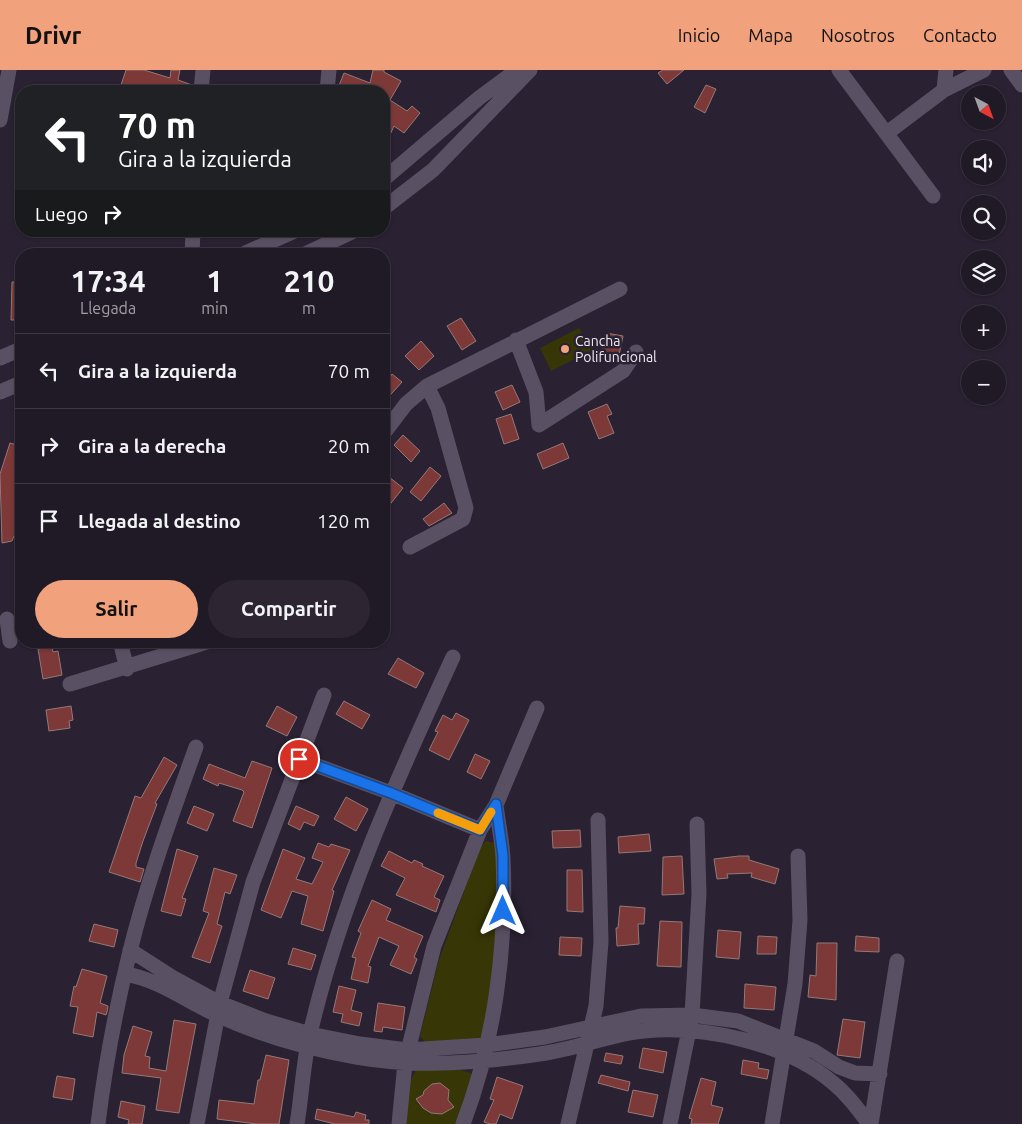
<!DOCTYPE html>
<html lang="es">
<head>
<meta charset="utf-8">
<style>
	:root { --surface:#201926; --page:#2d2632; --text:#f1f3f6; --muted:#a2a0a7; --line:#3d3843; --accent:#f1a17c }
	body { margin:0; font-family:Ubuntu,sans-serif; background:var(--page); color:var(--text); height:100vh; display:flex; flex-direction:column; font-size:19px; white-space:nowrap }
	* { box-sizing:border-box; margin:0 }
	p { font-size:16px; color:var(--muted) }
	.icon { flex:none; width:28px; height:28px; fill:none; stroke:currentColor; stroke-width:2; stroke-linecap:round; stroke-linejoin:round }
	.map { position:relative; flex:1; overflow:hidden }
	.details { position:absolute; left:15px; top:178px; width:375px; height:400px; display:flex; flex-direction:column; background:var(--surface); border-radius:20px; box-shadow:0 1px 4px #0004,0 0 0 1px var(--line) }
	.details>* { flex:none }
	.guide { position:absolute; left:15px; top:15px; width:375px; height:152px; border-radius:20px; box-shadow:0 1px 4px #0004,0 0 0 1px var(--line); background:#202124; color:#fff; overflow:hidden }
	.needle { width:32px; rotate:139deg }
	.tools { position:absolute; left:961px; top:15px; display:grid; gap:10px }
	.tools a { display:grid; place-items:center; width:45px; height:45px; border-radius:50%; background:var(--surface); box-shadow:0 1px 4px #0004,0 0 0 1px var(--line); font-size:25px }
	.pin { position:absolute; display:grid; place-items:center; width:42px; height:42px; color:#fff; margin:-21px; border:2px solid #fff; border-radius:50%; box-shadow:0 1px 5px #0007 }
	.me { position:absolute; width:55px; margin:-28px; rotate:0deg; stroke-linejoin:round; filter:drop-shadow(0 0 4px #0008) }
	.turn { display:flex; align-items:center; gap:18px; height:105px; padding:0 20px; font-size:22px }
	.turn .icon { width:65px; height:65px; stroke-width:2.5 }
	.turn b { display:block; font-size:35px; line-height:42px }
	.then { display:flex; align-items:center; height:48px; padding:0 20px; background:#0003; gap:10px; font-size:19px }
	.eta { display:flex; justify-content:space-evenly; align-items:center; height:85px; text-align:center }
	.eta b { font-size:30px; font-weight:600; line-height:35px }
	.button { display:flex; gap:10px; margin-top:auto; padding:10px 20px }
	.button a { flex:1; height:58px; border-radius:30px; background:var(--accent); color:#111; font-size:20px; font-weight:600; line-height:58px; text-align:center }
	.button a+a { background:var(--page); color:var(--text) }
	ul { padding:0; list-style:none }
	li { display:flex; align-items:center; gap:15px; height:75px; padding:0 20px; border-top:1px solid var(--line) }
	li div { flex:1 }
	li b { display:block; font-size:19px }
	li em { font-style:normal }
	header { display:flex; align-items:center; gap:30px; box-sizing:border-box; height:70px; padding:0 25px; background:var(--accent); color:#111 }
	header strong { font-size:24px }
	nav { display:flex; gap:28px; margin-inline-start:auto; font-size:18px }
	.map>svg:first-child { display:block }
	.green { fill:#363606 }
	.building { fill:#7d3838; stroke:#947978 }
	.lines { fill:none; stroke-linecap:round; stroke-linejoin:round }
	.minor { stroke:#5a5063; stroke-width:15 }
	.route-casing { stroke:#114b97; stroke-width:12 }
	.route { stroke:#1a73e8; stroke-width:9 }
	.slow { stroke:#f59e0b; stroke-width:9 }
	.poi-dot { fill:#f1a17c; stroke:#2a2132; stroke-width:2 }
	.labels { text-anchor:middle; stroke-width:5; stroke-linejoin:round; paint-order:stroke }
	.poi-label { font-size:14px; fill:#efe9f4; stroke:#2a2132; text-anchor:start }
</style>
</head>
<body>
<header>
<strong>Drivr</strong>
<nav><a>Inicio</a><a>Mapa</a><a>Nosotros</a><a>Contacto</a></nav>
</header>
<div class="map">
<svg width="1022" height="1054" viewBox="0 0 1022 1054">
	<rect width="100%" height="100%" fill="#2a2132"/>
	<path class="green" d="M579,258L591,281L551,301L540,278Z
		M486,771L495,773L499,790L494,899L482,970L426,973L420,966L439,890L480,777Z
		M418,997L461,1000L471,1003L473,1011L457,1054H403L410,1011Z"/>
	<path class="building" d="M126,0H144L170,8L171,0H180L178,10L192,15V21H119Z
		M373,0H384V2L401,11L390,30L407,41L412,36L420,43L404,63L394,56L384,78V21H346L338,18L344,3L370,13Z
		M663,0H684L667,14L658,3Z
		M706,15L716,19L705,43L694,37Z
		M12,212H21V250H11Z
		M461,248L476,271L462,280L447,256Z
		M606,263L623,266L618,290L601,286Z
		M421,271L434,286L419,300L405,286Z
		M384,302L390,307L392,304L402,312L384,332Z
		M512,315L520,332L503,340L495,322Z
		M607,334L612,344L607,346L614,363L599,369L588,342Z
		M511,344L519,369L504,374L496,349Z
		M403,365L420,381L411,392L394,375Z
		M10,373L21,376V403L17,417L21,416V465L14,466L12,471L2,473L0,404Z
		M563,373L569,388L543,399L537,384Z
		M430,397L441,406L421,431L410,422Z
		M384,403L403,418L384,442Z
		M444,433L452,443L429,456L423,449Z
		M52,577L53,582L58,581L62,605L43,609L38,579Z
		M398,588L424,603L416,618L388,604Z
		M344,631L370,645L362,659L336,644Z
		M71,636L73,650L69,651L70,658L49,661L46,640Z
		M277,636L297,647L287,666L266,656Z
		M456,643L469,650L449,690L429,680L438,662L435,661L443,645L452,650Z
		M475,684L490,691L481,709L467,702Z
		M164,687L177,695L155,733L157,734L143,771L136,793V797L144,799L140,812L109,802L135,726L141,728Z
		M252,691L272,698L252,758L233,751L244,722L242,720L219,713L218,716L203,709L209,694L245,708Z
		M346,727L368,739L356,761L334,749Z
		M194,736L214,744L207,761L187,753Z
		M296,736L319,746L314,756L304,752L300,760L288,754Z
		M580,760L581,777L553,778L552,761Z
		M649,764L651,781L619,783L618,767Z
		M318,773L329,777L331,774L350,780L332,820L334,821L323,861L301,854L308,826L292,821L281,848L261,840L283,779L305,788L296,809L312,814L323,792L312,788Z
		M177,779L198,786L182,828L186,829L181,846L161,841Z
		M389,781L412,793L414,790L423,794L422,796L444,806L434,827L440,830L436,842L396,825L405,808L381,796Z
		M682,786L684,824L662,825L663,787Z
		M739,786H749V790L779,799L775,814L751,807L752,803L727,804L728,808L717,809L714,789Z
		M214,798L237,805L230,824L225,822L217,854L222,856L210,893L192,887L209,843L203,841Z
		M567,800H582L583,842L567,841Z
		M372,830L391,839L386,850L423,866L414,887L417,889L411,904L390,895L399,876L379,867L368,896L371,897L368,913L351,909L356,888L352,887L361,863L358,861Z
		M620,836L645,838L644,854H638L639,874L617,876L616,858H618Z
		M660,851L682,852L681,897L657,896Z
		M94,854L118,860L114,877L89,871Z
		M718,860L741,862L739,889L716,887Z
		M758,866L777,867L776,884H757Z
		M856,866L879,868V882L855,881Z
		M560,867L582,868L581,886L559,885Z
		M817,873H837L836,930L808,927L810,905L816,906Z
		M293,878L316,885L311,900L288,894Z
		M82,899L107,906L100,933L108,936L107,942L106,945L97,942L93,967L73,963L78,937L70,936L74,916L76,917Z
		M250,900L275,908L268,929L243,921Z
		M745,914L776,917L774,940L744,938Z
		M339,916L356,920L351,940L362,943L359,956L341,952L343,944L333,942Z
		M378,933L405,937L402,960L383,957L382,962L374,961Z
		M843,949L865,952L860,988L837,985Z
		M174,950L196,954L179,1043L156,1040L161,1008L122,1003L124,985L133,956L152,962L145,986L150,987L149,998L166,1001Z
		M643,978L667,982L663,1003L639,998Z
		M606,983L623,986L621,994L604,991Z
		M266,985L289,990L279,1054H257L217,1049L219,1030L254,1034L258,1010H260Z
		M743,990L759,993L758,998L769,1000L767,1009L741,1004Z
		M601,1005L630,1012L628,1021L598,1013Z
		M57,1006L75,1009L72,1030L53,1027Z
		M497,1007L523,1016L512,1049L500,1044L496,1054H490L484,1052L494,1030L490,1029Z
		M701,1008L716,1012L711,1035L723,1038L718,1054H691L692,1049L689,1048Z
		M440,1013L449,1020L448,1030L454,1037L442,1044L431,1043L423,1038L416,1029L423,1025L424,1021L432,1014Z
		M633,1020L658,1025L653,1047L628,1042Z
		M121,1031L145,1036L142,1054H128L129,1050L118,1047Z
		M317,1039L354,1047L356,1042L366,1045L365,1050H369V1054H335L315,1049Z"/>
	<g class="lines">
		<path class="minor" d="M839,0L933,126
			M1011,0L1022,15
			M944,20L946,0
			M201,21L203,0
			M327,21L329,0
			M0,50L9,0
			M887,63L944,20L984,0
			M384,109L479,28L517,0
			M384,138L433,100L530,0
			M192,184L193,161
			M243,184L295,161
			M305,184L354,161
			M516,270L536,322L539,355L623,301L636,282
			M0,288L21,279
			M0,322L21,313
			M384,363L406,334L427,316L620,219
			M410,477L463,449L466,438L438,338L427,316
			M7,549L10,571
			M120,571L127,599
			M70,614L210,571
			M299,689L391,723L480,760
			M130,880L172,907L220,933L266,951L310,964L360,974L407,980L487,975L545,967L641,946L692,945L738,951L814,981L839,997L855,1003L880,1004
			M125,904C158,909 188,932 219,946C263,966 308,979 356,987C419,998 483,993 546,983C579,978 611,964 644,961C704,955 785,973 832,1012C847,1024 858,1039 869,1054
			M98,1054C105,996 116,938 130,881C147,812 172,744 196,677
			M197,1054L220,933L253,812L324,625
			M297,1054C302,1024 303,993 310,964C340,833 397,709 453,587
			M399,1054L405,993L434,876L480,760L496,735L537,638
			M463,1054C495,970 507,877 503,788C502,770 498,752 496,735
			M568,1054L596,936L601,872L598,750
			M670,1054L692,945L699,824L697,754
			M772,1054L795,914L800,850L798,786
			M871,1054L897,891"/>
	</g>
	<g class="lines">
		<g class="route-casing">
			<path id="route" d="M299,689L391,723L480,760L496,734L503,786V841"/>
		</g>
		<use href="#route" class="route"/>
		<path class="slow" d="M438,743L480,760L491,742"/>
	</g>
	<circle class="poi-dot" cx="565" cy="279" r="5"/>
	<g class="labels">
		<g class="poi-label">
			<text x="575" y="276">Cancha<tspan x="575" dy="16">Polifuncional</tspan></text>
		</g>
	</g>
</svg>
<div class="tools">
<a><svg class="needle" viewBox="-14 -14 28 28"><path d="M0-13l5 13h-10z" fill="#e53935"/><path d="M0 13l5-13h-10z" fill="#a2a0a7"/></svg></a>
<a><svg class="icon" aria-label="sound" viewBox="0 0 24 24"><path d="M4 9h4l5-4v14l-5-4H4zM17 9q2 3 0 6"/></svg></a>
<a><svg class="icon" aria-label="search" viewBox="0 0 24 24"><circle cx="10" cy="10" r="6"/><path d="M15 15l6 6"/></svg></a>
<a><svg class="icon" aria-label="layers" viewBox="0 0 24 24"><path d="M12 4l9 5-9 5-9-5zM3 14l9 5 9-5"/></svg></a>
<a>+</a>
<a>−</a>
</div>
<div class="pin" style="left:299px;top:689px;background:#d93025"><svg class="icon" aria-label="arrive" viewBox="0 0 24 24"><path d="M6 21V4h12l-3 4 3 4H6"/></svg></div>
<svg class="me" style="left:503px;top:841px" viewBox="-20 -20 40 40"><path d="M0-17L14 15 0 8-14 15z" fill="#1a73e8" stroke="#fff" stroke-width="4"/></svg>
<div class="guide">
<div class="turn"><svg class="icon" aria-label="left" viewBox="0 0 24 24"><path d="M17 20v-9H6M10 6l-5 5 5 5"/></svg><div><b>70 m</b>Gira a la izquierda</div></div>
<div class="then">Luego<svg class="icon" aria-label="right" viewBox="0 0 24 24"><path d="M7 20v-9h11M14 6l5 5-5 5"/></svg></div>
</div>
<section class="details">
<div class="eta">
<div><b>17:34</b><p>Llegada</p></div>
<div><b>1</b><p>min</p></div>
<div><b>210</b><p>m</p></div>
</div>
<ul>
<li><svg class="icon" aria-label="left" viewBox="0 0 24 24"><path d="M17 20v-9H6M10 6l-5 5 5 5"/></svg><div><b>Gira a la izquierda</b></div><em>70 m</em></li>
<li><svg class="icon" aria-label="right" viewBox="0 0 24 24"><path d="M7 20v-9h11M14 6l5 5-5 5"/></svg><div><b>Gira a la derecha</b></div><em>20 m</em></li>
<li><svg class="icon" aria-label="arrive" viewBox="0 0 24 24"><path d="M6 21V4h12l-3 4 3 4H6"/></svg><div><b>Llegada al destino</b></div><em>120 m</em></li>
</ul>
<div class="button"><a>Salir</a><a>Compartir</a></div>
</section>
</div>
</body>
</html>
